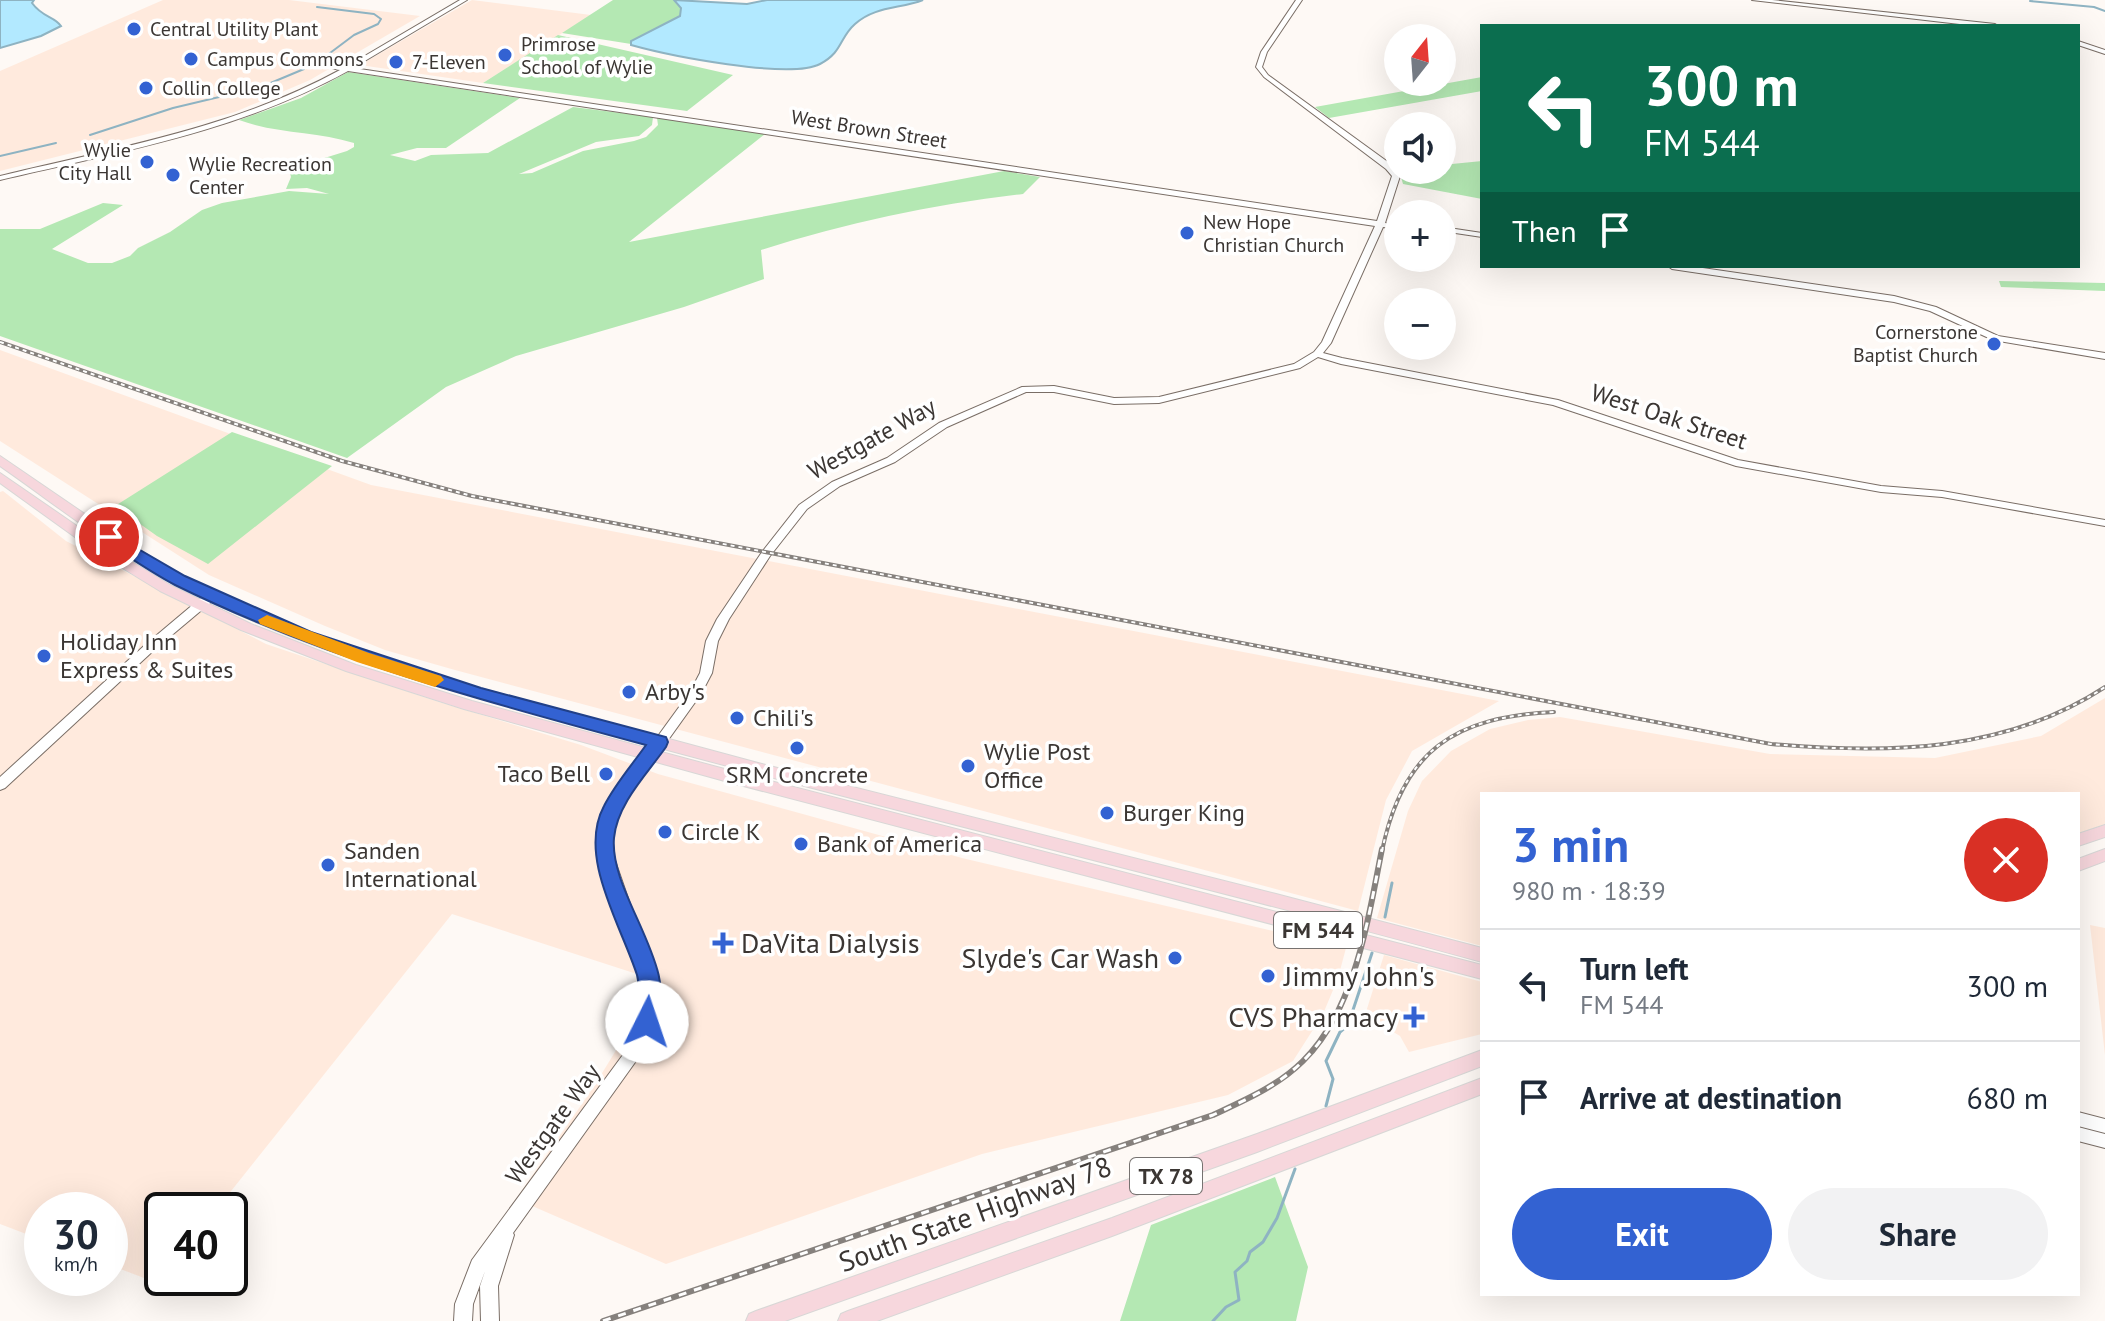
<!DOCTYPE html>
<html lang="en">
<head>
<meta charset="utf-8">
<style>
	:root { --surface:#fff; --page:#f2f2f3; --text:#1f2937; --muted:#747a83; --line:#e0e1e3; --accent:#3362d2 }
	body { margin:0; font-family:"PT Sans",sans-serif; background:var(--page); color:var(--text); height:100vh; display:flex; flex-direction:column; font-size:30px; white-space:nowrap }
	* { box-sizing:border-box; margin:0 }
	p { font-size:26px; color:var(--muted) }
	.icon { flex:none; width:44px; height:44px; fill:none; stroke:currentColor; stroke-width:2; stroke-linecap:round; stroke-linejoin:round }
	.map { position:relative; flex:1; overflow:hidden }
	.side { position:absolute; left:1480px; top:792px; width:600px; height:504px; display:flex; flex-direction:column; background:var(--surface); border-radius:0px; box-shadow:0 8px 32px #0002 }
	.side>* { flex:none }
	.guide { position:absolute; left:1480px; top:24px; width:600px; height:244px; border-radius:0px; box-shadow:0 8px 32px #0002; background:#0b6e4f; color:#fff; overflow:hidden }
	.needle { width:52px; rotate:17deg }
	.tools { position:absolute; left:1384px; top:24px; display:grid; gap:16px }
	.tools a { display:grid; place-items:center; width:72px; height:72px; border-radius:50%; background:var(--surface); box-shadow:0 8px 32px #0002; font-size:40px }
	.speed { position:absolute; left:24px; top:1192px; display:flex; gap:16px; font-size:40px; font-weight:700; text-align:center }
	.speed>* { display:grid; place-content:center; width:104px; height:104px; border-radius:50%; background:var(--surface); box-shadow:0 8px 32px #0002; line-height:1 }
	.speed small { font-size:20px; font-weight:400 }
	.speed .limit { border:4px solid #111; border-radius:12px; background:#fff; color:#111 }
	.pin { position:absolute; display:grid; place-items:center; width:68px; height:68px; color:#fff; margin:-34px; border:4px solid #fff; border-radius:50%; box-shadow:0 2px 8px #0007 }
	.me { position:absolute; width:88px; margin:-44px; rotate:4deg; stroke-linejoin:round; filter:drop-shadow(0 0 6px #0008) }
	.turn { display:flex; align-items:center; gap:28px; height:168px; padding:0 32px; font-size:36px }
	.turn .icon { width:104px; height:104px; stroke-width:2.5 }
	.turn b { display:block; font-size:56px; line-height:68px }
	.then { display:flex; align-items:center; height:76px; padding:0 32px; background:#0003; gap:16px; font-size:30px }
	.round { display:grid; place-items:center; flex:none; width:84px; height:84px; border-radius:42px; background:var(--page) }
	.summary { display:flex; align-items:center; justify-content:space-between; height:136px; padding:0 32px }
	h1 { font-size:48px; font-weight:700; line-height:60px; color:var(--accent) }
	.cta { display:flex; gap:16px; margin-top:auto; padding:16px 32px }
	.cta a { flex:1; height:92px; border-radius:48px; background:var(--accent); color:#fff; font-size:32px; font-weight:700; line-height:92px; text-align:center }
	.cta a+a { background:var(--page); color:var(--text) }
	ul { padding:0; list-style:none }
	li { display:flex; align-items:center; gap:24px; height:112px; padding:0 32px; border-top:2px solid var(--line) }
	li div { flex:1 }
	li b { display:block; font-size:30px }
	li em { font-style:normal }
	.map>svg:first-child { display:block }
	.built { fill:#ffeadd }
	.green { fill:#b4e8b3 }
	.water { fill:#b2e9ff; stroke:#8eb3c2; stroke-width:2 }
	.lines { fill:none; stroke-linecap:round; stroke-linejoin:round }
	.stream-far1 { stroke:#8eb3c2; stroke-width:2 }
	.stream { stroke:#8eb3c2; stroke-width:3 }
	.secondary-casing { stroke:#7a6e66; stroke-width:2 }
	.primary-casing { stroke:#d8d7d6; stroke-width:2 }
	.secondary { fill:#fff; fill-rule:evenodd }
	.primary { fill:#f7d7dd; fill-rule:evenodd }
	.rail-far1-casing { stroke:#86817d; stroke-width:4 }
	.rail-casing { stroke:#86817d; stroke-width:6 }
	.rail-far1 { stroke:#fff; stroke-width:2; stroke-dasharray:4; stroke-linecap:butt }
	.rail { stroke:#fff; stroke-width:3; stroke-dasharray:8; stroke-linecap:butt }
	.route { fill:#3362d2; stroke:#214088; stroke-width:2 }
	.slow { fill:#f59e0b }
	.poi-dot { fill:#3362d2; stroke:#fff; stroke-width:3 }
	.labels { text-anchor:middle; stroke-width:7; stroke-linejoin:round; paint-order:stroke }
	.far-poi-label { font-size:20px; fill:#3b3633; stroke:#fff; text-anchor:start }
	.far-street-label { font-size:20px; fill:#3b3633; stroke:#fff }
	.shield { fill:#fff; stroke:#767270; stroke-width:2 }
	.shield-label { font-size:22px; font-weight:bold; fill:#3b3633 }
	.street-label { font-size:24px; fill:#3b3633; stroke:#fff }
	.poi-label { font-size:24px; fill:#3b3633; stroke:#fff; text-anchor:start }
	.near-poi-label { font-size:28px; fill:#3b3633; stroke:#fff; text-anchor:start }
	.near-street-label { font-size:28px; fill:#3b3633; stroke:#fff }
</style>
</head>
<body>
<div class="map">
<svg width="2105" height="1321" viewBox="0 0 2105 1321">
	<rect width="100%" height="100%" fill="#fef9f5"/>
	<path class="built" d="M163,0H289L420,16L310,80L235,112L0,171V71Z
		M472,0L591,15L483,83L360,65Z
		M0,350L371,485L1499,701L1412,751L1386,800L1358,911L455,670L385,650L325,626L209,575L0,441Z
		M3,491L66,541L266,644L439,702L581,745L658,774L962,858L1346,948L1338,978L1323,1014L1293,1061L1228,1095L982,1154L666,1264L516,1199L593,1088L629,1029L640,975L452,914L216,1210H162V1277L157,1283L110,1265V1210H42V1240L0,1224V492Z
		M2105,698V828L2078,837V794H1482V946L1377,918L1408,811L1422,781L1451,751L1490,729L1528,720L1560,717L1770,754L1935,758L2041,736Z
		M2090,925L2105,928V1055Z
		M1384,955L1482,982V1034L1409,1052L1400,1036L1365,1015Z"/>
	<path class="green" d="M613,0H675L681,8L680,16L631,44L562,33Z
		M558,35L733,75L687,111L483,83Z
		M348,72L520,98L446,148H417L390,155L415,161L431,155L488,153L573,107L653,117L652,125L639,136L596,142L519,174L532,173L583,151L634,141L646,137L658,125L657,118L765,134L629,242L1004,171L1040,177L1023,194C933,204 847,223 761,250L764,279L684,307L516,356L446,387L347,458L0,336V229H40L103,203L123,205L52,249L88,263H112L130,256L138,248L170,232L202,210L222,203L289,191L329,194L307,188L286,189L291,177L289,169L347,151L354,147V143C316,131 277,134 239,120L301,98Z
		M1482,77V91L1329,118L1315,107Z
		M1482,161V199L1403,184L1399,170H1442V165Z
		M1999,281L2105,283V291L2001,287Z
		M232,432L332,466L208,564L157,536L115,506Z
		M1275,1177L1308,1267L1296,1321H1120L1151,1225Z"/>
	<path class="water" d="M0,0H34L32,3C43,18 54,16 61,26L41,36L0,48Z
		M674,0L747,4L767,0H923C900,9 875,6 855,24C839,38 843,52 820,64C789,80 667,55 631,45V41L680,16L681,8Z"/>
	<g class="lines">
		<path class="stream-far1" d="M2030,1L2094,7L2105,11
			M317,7L374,14L381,19L378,24L354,35L322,59
			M90,135L173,108L261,87L304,69
			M0,156L56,143"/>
		<path class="stream" d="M1385,917L1392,883
			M1326,1106L1333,1079L1326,1061L1340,1032L1348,1025L1372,953
			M1213,1321L1226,1307L1239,1300L1235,1272L1247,1261L1250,1252L1263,1242L1277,1218L1295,1169"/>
		<g class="secondary-casing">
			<path id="secondary" d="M460,0H467L353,68L1377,221L1392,176L1386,169L1264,77L1256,67L1261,52L1296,0H1302L1267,52L1262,67L1268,75L1392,165L1400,176L1385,223L1398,225V229L1383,227L1331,343L1323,353L1342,358L1558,400L1738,460L1881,486L1942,491L2105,520V526L1942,497L1881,492L1736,466L1553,405L1341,364L1318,357L1300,368L1159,403L1114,404L1054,392H1026L947,427L895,462L840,486L807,509L770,556L729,619L718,641L712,673L701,694L618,810L613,829L611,849L656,979L658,1011L636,1061L513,1233L514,1235L498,1286L499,1321H481L480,1286L485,1271L473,1304L472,1321H454L455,1304L472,1260L625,1052L642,1011V979L597,849L599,829L605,809L690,692L700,673L706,641L717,619L762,552L799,505L832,482L887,458L939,423L1022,387L1054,386L1114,398L1159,397L1294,364L1314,352L1322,342L1375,226L348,71C240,131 119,152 0,180V176C116,148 234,128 340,70L332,68V66L346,67Z
				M1752,0H1772L1995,24L1998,26H1977Z
				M2078,41L2105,50V54L2078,45Z
				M1442,227L1482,233V237L1442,231Z
				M1668,266H1689L1894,296L1936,307L1998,336L2105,353V359L1993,340L1930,311L1894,302L1672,269Z
				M212,591L218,595L216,598L153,651L5,788L0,790V777L145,645L208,592Z
				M2078,1112L2105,1119V1133L2078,1126Z
				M2078,1127L2105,1134V1148L2078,1141Z"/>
		</g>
		<g class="primary-casing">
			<path id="primary" d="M0,456L114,534L182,576L239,604L356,650L476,687L758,763L1276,894L1482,948V962C1253,899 1023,843 793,783C699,759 604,733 511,707C394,674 277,639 170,581C110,548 56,505 0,466Z
				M0,473L103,544L170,585L251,624L356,665L472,701L732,771L1482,965V979L732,783L464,709L346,671L241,630L160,591L93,550L0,483Z
				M2105,825V837L2078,846V834Z
				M2105,849V861L2078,871V859Z
				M1482,1050V1066L1257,1152L785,1321H746L749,1314L756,1311L1257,1134Z
				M1482,1078V1094L1112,1236L877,1321H838L841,1314L848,1311L1112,1218Z"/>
		</g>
		<use href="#secondary" class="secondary"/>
		<use href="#primary" class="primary"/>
		<g class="rail-far1-casing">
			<path id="rail-far1" d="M0,342L342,461L472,496L1771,744C1888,754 2004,753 2105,687
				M1382,851C1403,750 1454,717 1554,712"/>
		</g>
		<g class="rail-casing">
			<path id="rail" d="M603,1321L1213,1115C1245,1100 1278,1086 1303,1061C1356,1009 1368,918 1382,849"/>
		</g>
		<use href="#rail-far1" class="rail-far1"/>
		<use href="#rail" class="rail"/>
	</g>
	<path class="route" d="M109,532L185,576L311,632L481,688L666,737L668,742L666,747C647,774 617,804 614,838C609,896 684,969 655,1029L647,1031L639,1029C632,1014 642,992 637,975C621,925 577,856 604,806C615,784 632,765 646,745C486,702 325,659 175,585C150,572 127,555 103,541L100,537Z"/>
	<path class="slow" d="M267,615L369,653L441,676L444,680L435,687L357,662L260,624L258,620Z"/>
	<g class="poi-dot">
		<circle cx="134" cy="29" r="8"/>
		<circle cx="505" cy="55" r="8"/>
		<circle cx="191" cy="59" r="8"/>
		<circle cx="396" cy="62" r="8"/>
		<circle cx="146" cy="88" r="8"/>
		<circle cx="147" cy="162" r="8"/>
		<circle cx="173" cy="175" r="8"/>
		<circle cx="1187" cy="233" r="8"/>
		<circle cx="1994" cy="344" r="8"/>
		<circle cx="44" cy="656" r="8"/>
		<circle cx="629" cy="692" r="8"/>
		<circle cx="737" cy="718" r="8"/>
		<circle cx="797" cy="748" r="8"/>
		<circle cx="968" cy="766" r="8"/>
		<circle cx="606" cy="774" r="8"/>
		<circle cx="1107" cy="813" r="8"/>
		<circle cx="665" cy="832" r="8"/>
		<circle cx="801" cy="844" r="8"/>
		<circle cx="328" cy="865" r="8"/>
		<path d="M719 931h8v8h8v8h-8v8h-8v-8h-8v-8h8z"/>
		<circle cx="1175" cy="958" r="8"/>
		<circle cx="1268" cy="976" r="8"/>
		<path d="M1410 1005h8v8h8v8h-8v8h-8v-8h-8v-8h8z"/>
	</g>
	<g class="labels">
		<g class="far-poi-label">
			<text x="150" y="36">Central Utility Plant</text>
			<text x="521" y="51">Primrose<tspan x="521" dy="23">School of Wylie</tspan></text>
			<text x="207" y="66">Campus Commons</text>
			<text x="412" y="69">7-Eleven</text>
			<text x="162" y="95">Collin College</text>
			<text x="131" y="157" text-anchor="end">Wylie<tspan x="131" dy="23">City Hall</tspan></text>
			<text x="189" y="171">Wylie Recreation<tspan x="189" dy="23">Center</tspan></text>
			<text x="1203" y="229">New Hope<tspan x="1203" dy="23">Christian Church</tspan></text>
			<text x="1978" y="339" text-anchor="end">Cornerstone<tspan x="1978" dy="23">Baptist Church</tspan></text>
		</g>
		<g class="far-street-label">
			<text transform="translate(869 129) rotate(9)" y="7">West Brown Street</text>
		</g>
		<g class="shield">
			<rect x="1274" y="912" width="88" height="36" rx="6"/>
			<rect x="1130" y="1158" width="72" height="36" rx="6"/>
		</g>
		<g class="shield-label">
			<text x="1318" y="938">FM 544</text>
			<text x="1166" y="1184">TX 78</text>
		</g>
		<g class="street-label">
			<text transform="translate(1669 417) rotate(18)" y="8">West Oak Street</text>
			<text transform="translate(872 439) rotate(-29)" y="8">Westgate Way</text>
			<text transform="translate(553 1124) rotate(-54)" y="8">Westgate Way</text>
		</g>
		<g class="poi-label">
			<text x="60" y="650">Holiday Inn<tspan x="60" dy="28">Express &amp; Suites</tspan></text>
			<text x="645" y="700">Arby's</text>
			<text x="753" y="726">Chili's</text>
			<text x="984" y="760">Wylie Post<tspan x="984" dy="28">Office</tspan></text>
			<text x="590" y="782" text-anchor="end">Taco Bell</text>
			<text x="797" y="783" text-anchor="middle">SRM Concrete</text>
			<text x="1123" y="821">Burger King</text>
			<text x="681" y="840">Circle K</text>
			<text x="817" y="852">Bank of America</text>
			<text x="344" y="859">Sanden<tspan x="344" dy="28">International</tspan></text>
		</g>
		<g class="near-poi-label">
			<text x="741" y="953">DaVita Dialysis</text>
			<text x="1159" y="968" text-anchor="end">Slyde's Car Wash</text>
			<text x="1284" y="986">Jimmy John's</text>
			<text x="1398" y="1027" text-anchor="end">CVS Pharmacy</text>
		</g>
		<g class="near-street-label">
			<text transform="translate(975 1214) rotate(-20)" y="10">South State Highway 78</text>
		</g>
	</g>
</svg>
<div class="tools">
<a><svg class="needle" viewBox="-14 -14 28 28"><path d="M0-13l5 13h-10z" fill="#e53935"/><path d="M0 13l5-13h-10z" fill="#747a83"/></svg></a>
<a><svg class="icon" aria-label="sound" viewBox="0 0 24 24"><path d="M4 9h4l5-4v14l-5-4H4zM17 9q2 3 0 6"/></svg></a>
<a>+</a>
<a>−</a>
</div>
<div class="speed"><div>30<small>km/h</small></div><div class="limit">40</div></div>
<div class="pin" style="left:109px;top:537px;background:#d93025"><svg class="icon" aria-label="arrive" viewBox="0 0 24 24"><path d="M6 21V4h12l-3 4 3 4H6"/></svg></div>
<svg class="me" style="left:647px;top:1022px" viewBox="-20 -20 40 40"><circle r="19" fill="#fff"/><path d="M0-13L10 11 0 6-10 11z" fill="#3362d2"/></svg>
<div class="guide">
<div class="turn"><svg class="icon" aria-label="left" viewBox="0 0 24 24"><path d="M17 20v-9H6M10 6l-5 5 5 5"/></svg><div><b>300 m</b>FM 544</div></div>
<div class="then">Then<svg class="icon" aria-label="arrive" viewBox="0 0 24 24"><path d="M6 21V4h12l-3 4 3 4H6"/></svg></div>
</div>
<section class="side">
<div class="summary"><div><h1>3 min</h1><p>980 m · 18:39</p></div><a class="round" style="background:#d93025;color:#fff"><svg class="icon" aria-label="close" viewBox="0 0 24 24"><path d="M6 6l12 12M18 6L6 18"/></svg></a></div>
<ul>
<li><svg class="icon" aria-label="left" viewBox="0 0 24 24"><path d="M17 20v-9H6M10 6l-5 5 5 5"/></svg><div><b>Turn left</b><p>FM 544</p></div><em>300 m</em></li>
<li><svg class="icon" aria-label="arrive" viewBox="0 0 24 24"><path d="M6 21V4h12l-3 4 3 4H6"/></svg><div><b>Arrive at destination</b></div><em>680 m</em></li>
</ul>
<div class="cta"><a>Exit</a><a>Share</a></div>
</section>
</div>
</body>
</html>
